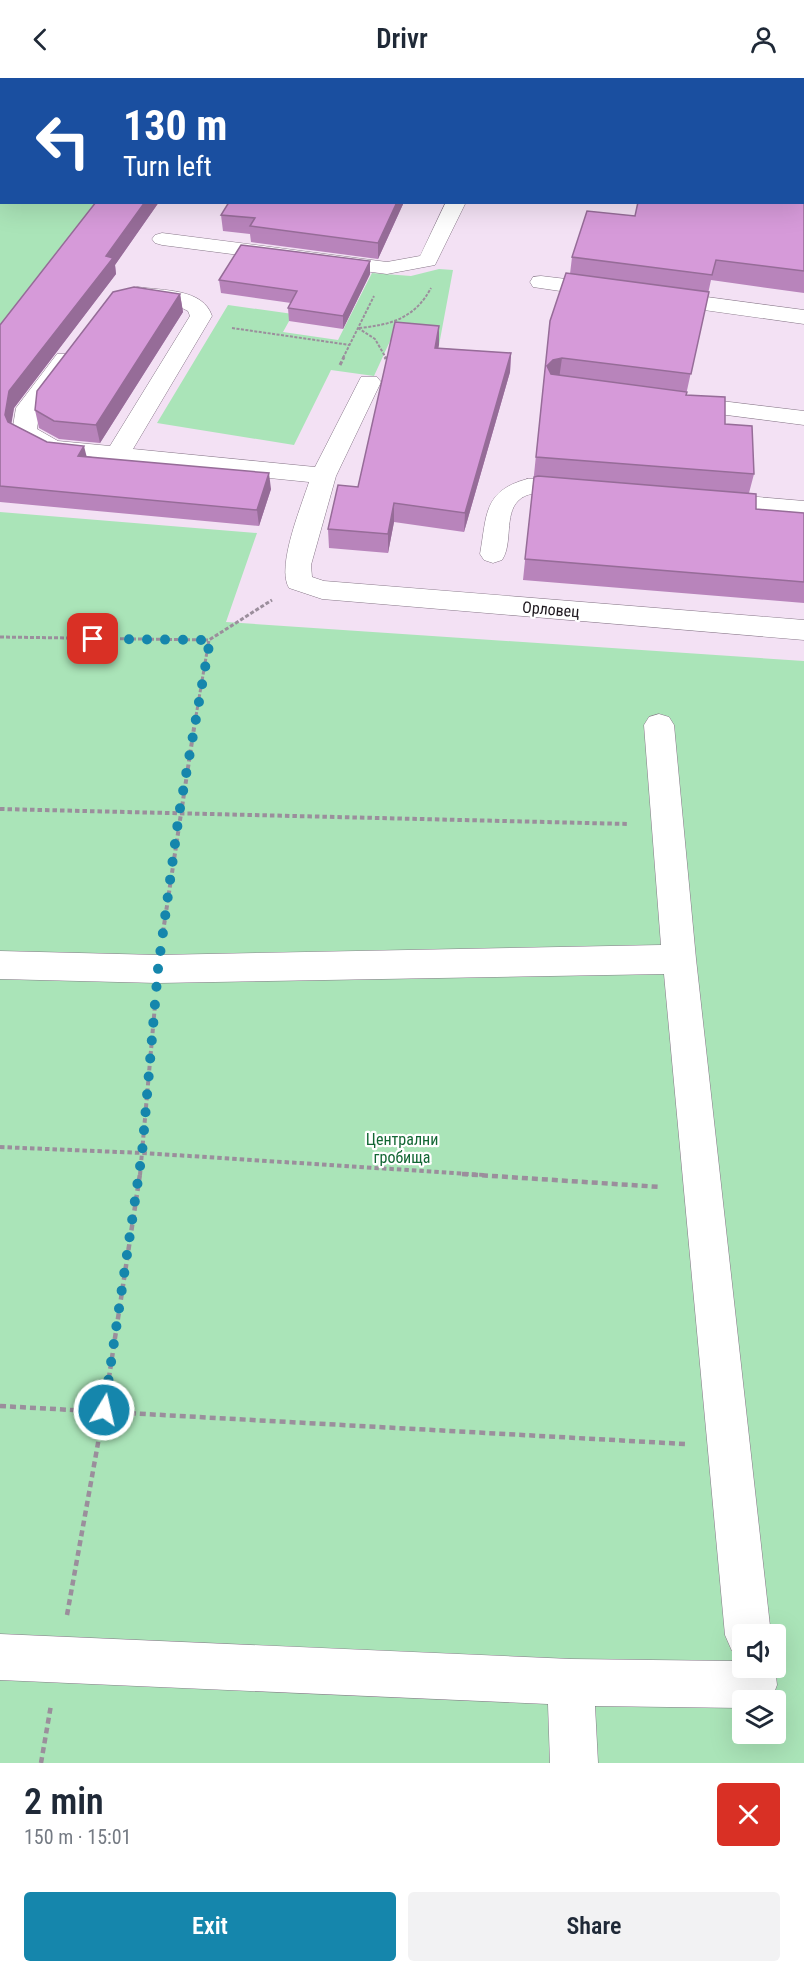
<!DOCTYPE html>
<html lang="en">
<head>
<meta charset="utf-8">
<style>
	:root { --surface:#fff; --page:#f2f2f3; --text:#1f2937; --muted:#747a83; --accent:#1586ac }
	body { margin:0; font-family:"Roboto Condensed",sans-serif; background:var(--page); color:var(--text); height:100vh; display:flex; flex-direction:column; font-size:22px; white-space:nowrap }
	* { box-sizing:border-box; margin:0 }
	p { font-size:20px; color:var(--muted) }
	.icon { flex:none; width:33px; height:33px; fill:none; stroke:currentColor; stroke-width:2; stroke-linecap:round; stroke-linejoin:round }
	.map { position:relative; height:1685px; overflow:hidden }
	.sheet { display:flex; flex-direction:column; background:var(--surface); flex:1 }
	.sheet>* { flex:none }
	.banner { position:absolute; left:0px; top:0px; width:804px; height:126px; box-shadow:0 6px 24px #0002; background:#1a4fa0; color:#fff; overflow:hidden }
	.controls { position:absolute; left:732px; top:1546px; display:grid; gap:12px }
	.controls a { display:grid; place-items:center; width:54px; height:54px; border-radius:6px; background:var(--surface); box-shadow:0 6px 24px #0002; font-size:30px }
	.pin { position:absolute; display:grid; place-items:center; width:51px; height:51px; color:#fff; margin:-26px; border-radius:12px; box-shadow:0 3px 9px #0006 }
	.me { position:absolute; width:66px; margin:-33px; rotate:9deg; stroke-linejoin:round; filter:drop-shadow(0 0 4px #0008) }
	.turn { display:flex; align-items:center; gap:21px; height:126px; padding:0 24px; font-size:27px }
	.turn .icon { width:78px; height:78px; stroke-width:2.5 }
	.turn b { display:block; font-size:42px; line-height:51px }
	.round { display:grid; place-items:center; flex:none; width:63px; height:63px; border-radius:6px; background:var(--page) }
	.summary { display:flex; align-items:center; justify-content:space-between; height:102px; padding:0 24px }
	h1 { font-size:36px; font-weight:600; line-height:45px }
	.button { display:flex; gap:12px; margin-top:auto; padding:12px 24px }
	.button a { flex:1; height:69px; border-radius:6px; background:var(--accent); color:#fff; font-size:24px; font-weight:600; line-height:69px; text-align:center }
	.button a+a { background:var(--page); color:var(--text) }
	header { display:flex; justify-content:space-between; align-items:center; height:78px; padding:0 24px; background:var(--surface); font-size:27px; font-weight:600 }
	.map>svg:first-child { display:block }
	.green { fill:#aae4b8; fill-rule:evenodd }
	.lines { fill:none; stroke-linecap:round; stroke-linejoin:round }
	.minor-casing { stroke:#877788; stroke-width:1 }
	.path-far3 { stroke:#9b8e9c; stroke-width:2; stroke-dasharray:3 1.5; stroke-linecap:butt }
	.path-far2 { stroke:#9b8e9c; stroke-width:3; stroke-dasharray:4 2; stroke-linecap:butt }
	.path-far1 { stroke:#9b8e9c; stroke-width:4; stroke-dasharray:4.5 3; stroke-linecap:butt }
	.path { stroke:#9b8e9c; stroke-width:4.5; stroke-dasharray:6 4; stroke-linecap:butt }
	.minor { fill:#fff; fill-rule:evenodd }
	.wall { fill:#b884bb }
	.shaded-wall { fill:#966c98 }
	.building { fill:#d69ad9; stroke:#966c98; stroke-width:1.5 }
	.route { stroke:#1586ac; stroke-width:10; stroke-dasharray:0 18 }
	.labels { text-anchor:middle; stroke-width:4.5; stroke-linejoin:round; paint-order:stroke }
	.street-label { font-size:16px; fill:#1c161c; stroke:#fff }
	.park-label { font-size:16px; fill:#136734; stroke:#fff }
</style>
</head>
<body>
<header><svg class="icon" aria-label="back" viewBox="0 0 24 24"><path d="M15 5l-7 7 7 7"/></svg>Drivr<svg class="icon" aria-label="person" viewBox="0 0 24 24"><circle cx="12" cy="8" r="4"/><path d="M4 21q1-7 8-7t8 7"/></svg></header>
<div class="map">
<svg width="804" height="1685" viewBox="0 0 804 1685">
	<rect width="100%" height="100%" fill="#f3e1f4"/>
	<path class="green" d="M0,0H199L2,2V124L102,125L0,255Z
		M439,191L453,192L439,267L390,263L374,298L331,292L294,367L157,345L228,227L293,236L283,254L338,262L372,195L411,198Z
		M0,434L257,455L226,544L804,583V1685H0ZM742,1557H776V1590H742ZM742,1623H776V1656H742Z"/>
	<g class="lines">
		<g class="minor-casing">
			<path id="minor" d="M355,0H373L354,2Z
				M505,0H523L504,2Z
				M446,124H466L435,187L387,196L162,167L155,165L152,161L155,157L162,155L387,184L420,178Z
				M541,198L608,206L616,208L619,213L616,218L608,220L533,209L530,204L533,199Z
				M138,209C163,213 203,210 212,238L133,371L315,389L361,299H377L381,304L336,398L311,487L312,499L324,503L804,542V562L322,521L289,510C276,489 301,429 309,404L52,378L15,359L12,354L16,330L57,276H73L76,281L40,330L37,351L58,363L110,368L190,238L188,233L180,229L130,221L127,216L130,211Z
				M662,213L804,232V246L654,225L651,220L654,215Z
				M680,318L804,333V347L672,330L668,325L672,320Z
				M527,401H549L588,406L592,412L588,418C568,423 534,406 518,423C504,437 513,466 502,482L493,485L484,482L480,476C487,437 483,413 527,401Z
				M711,415L804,423V439L702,429L698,423L702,417Z
				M659,636L669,639L674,647L696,881L771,1557H742V1590H775L777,1607L771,1623H742V1630L595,1628L598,1685H550L548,1626L0,1602V1556L571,1581L732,1583L735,1575L732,1573L725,1557L664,896L158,905L0,901V873L158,877L661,867L644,647L649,639Z"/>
		</g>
		<path class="path-far3" d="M232,250L350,267
			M358,250L375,261L386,280
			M359,250C391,247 415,240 431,210
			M343,280L374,218"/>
		<path class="path-far2" d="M385,279L386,281
			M340,287L344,279
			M0,559L209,562L272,522
			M196,638L209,562"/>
		<path class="path-far1" d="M0,731L629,746
			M163,854L196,637
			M0,1069L143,1075L485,1097
			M140,1097L155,927"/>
		<path class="path" d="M462,1096L661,1109
			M0,1328L685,1366
			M67,1537L104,1332L140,1096
			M41,1685L51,1627"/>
		<use href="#minor" class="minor"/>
	</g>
	<path class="wall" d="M804,123V215L711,202L686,317L725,346L754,396L749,415L756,431L804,435V525L523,502L550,243L570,196L572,179L635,138Z
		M96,124H159L115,187L116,196L14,330L11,345L47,364L87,378L271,411L259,448L0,424V247Z
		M404,124L378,181L251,164L250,156L223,153L221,137Z
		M370,196L343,251L289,243L288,230L291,225L221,215L219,202Z
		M180,216L183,234L100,365L59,361L39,350L35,332Z
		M439,248L438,270L511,275L510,294L464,454L394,444L388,475L329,470L328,451L358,409Z"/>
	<path class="shaded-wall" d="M145,124H159L115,187L116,196L14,330L10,354L5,337L9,313Z
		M397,124H404L378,181V165Z
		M370,183V196L343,251V238Z
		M180,216L183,234L100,365L96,347Z
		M439,248V267L435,289V270Z
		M511,275L510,294L464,454L465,435Z
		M562,280L559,301L550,303L547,288L553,282Z
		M84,368L88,384L78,378Z
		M269,395L271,411L259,448L257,432Z
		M394,425V444L388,475V456Z"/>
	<path class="building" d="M434,0H480V2H433Z
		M692,0H726V2H692Z
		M802,123H804V193L716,182L712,197L572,179L587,133L635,138L638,124H802Z
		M96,124H145L106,178L113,180L9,313L5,337L8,344L47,364L84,368L78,378L269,395L257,432L0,408V247Z
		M229,124H397L378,165L250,148L255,140L221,137Z
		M241,167L370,183L343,238L288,230L297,213L219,202Z
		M566,195L709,214L691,296L562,280L553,282L547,288L551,296L687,314L686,317L725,319V346L752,348L754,396L536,379L550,243Z
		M134,209L180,216L96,347L54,343L35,332L37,313L113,214Z
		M395,244L439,248L435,270L511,275L465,435L394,425L388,456L328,451L338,407L358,409Z
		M538,398L756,416V431L804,435V504L525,481L534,399Z"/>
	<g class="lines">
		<path class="route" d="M93,561L210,562L179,736L158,891L142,1075L104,1332"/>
	</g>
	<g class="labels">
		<g class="street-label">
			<text transform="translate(551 531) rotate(5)" y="6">Орловец</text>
		</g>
		<g class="park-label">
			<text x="402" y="1067">Централни<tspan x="402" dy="18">гробища</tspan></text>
		</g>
	</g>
</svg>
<div class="controls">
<a><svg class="icon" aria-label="sound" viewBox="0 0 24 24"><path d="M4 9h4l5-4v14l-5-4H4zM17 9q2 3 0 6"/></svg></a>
<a><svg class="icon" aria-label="layers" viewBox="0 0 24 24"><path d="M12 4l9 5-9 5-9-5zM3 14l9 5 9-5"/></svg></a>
</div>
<div class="pin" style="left:93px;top:561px;background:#d93025"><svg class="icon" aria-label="arrive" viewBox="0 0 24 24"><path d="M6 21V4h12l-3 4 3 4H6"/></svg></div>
<svg class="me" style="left:104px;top:1332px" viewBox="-20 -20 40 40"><circle r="17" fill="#1586ac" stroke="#fff" stroke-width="3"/><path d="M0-11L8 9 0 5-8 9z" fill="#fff"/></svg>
<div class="banner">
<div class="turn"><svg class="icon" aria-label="left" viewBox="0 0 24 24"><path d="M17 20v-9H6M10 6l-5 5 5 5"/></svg><div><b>130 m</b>Turn left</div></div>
</div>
</div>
<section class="sheet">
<div class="summary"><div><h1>2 min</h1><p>150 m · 15:01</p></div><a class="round" style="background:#d93025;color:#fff"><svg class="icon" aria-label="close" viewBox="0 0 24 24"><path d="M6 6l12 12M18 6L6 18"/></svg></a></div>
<div class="button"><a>Exit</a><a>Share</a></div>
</section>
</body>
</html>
